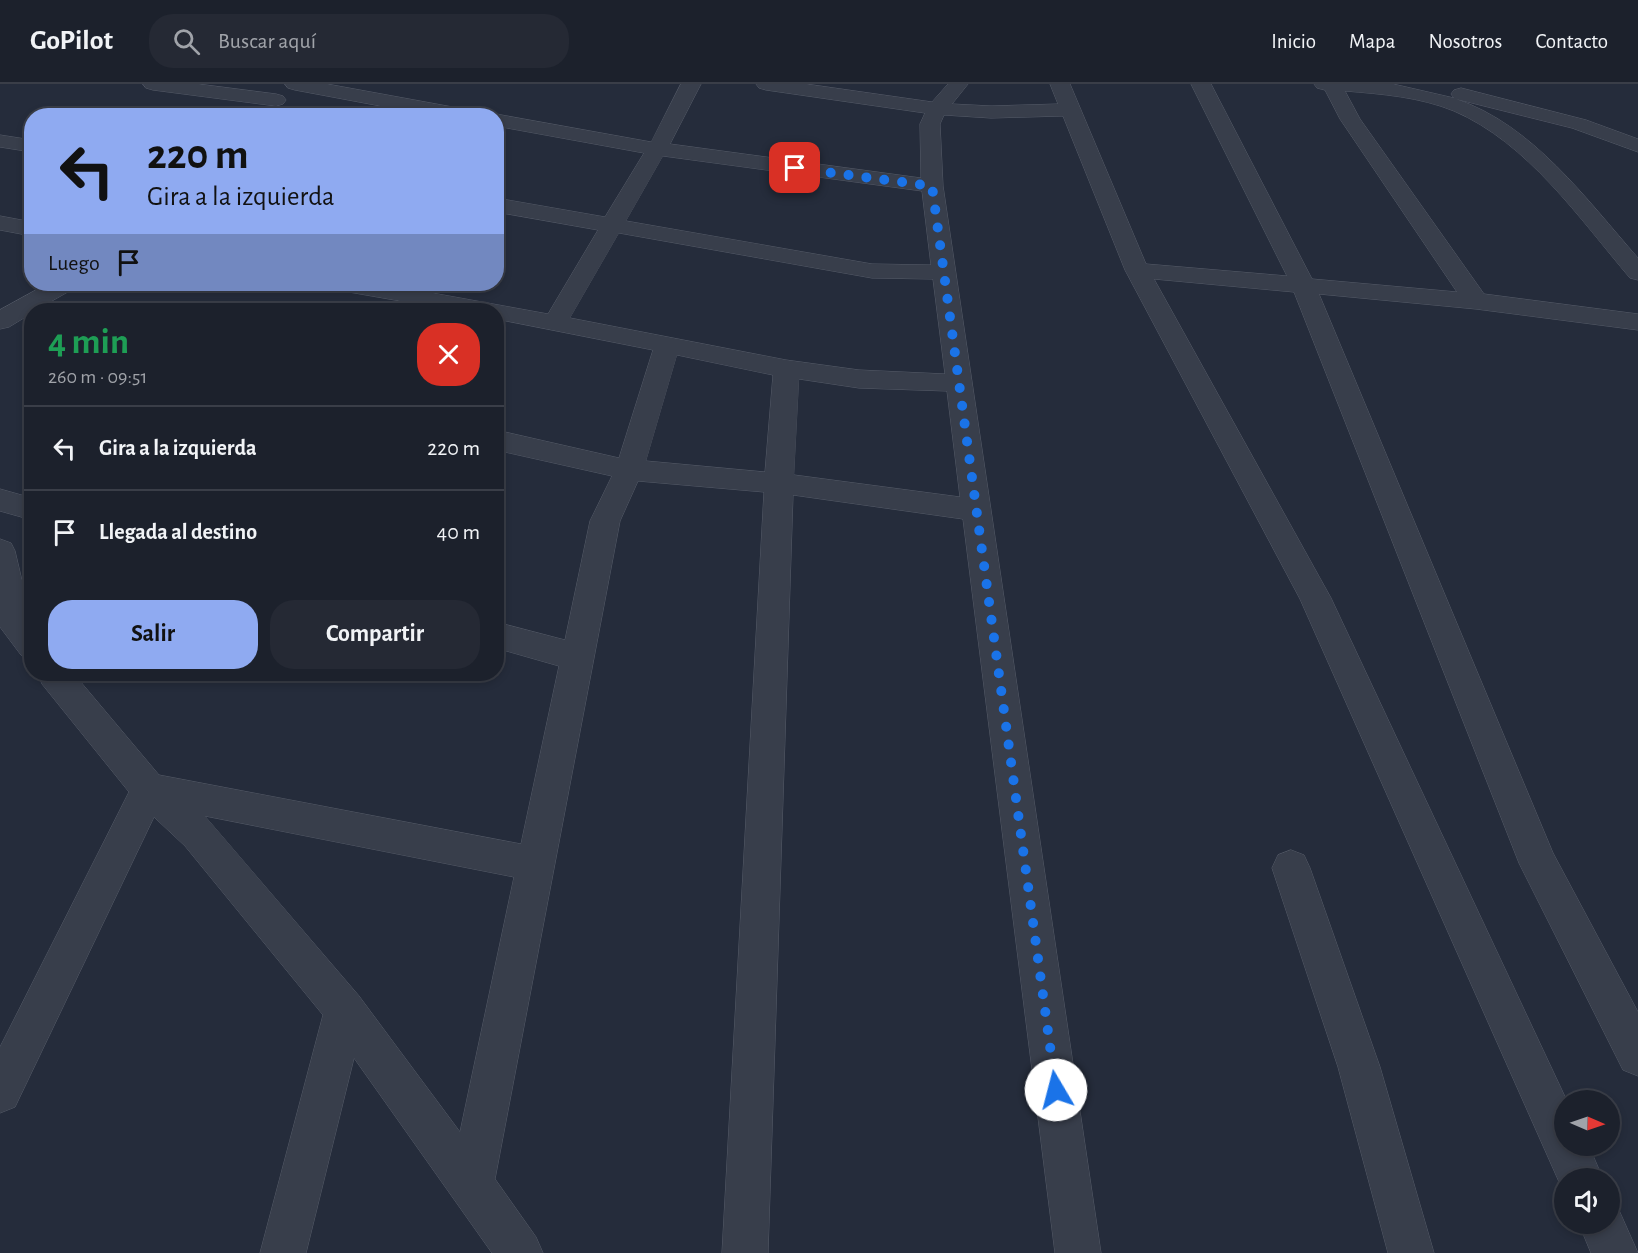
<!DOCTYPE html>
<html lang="es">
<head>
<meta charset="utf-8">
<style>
	:root { --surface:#1c212c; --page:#252934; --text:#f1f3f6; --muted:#a0a3a9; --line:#3a3e48; --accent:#8faaf1 }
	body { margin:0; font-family:"Alegreya Sans",sans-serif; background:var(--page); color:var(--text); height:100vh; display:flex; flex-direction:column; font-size:22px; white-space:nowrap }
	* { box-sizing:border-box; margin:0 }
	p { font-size:20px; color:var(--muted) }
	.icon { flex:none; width:33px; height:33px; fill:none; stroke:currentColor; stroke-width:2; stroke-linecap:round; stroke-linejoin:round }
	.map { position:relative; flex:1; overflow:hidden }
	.sheet { position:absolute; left:24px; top:219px; width:480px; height:378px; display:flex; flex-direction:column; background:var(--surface); border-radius:24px; box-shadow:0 3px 9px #0003,0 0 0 2px var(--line) }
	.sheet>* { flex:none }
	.guide { position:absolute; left:24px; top:24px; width:480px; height:183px; border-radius:24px; box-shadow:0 3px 9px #0003,0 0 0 2px var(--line); background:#8faaf1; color:#111; overflow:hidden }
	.needle { width:39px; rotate:92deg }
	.buttons { position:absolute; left:1554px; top:1006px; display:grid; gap:12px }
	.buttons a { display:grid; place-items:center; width:66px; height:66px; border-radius:50%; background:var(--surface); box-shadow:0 3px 9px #0003,0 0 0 2px var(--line); font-size:30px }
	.pin { position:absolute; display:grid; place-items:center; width:51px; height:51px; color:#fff; margin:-26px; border-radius:12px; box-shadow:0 3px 9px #0006 }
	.me { position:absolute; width:66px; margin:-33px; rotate:352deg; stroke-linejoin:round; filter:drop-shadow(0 0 4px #0008) }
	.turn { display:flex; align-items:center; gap:21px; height:126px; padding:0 24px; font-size:27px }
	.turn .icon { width:78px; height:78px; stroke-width:2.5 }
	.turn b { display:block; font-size:42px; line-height:51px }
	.then { display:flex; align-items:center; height:57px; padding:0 24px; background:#0003; gap:12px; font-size:22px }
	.round { display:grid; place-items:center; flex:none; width:63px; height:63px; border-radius:24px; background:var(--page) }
	.summary { display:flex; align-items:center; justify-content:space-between; height:102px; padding:0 24px }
	h1 { font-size:36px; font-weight:700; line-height:45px; color:#1e9e55 }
	.primary-button { display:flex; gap:12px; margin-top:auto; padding:12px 24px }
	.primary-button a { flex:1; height:69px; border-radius:24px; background:var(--accent); color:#111; font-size:24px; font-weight:700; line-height:69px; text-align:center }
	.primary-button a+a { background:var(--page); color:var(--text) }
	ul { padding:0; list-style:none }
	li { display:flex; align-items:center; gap:18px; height:84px; padding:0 24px; border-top:2px solid var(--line) }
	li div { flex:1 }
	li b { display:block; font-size:22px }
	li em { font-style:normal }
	header { display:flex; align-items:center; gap:36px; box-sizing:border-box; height:84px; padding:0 30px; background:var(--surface); border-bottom:2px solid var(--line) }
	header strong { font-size:28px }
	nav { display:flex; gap:33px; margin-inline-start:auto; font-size:21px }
	.search { width:420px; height:54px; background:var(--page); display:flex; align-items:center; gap:15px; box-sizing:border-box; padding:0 21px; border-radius:24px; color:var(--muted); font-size:22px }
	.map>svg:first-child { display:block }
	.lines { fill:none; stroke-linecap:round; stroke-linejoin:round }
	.minor-casing { stroke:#565c69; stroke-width:1 }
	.minor { fill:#383e4b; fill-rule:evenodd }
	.route { stroke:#1a73e8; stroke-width:10; stroke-dasharray:0 18 }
</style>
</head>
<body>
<header>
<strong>GoPilot</strong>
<div class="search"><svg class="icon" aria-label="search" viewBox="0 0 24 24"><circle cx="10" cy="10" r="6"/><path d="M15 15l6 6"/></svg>Buscar aquí</div>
<nav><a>Inicio</a><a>Mapa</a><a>Nosotros</a><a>Contacto</a></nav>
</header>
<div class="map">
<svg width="1638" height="1169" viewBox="0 0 1638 1169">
	<rect width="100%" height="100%" fill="#252c3b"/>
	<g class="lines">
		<g class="minor-casing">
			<path id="minor" d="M143,0H198L276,10L283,12L286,16L283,20L276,22L153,6L146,4Z
				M285,0H327L469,26L476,28L479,32H434L295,6L288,4Z
				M681,0H701L670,60L921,94L920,40L925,29L766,6L759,4L756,0H806L932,18L948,0H968L952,20L991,22L1058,20L1050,0H1070L1146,180L1287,192L1191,0H1211L1312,195L1457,208L1340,35L1325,6L1317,4L1314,0H1393L1454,14L1451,10L1454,6L1461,4L1586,36L1638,55V68L1572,44L1456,15C1533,41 1586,115 1638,174V196L1630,194C1579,134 1528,59 1454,27C1420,13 1382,10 1345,7L1360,35L1484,210L1638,230V246L1476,225L1319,210L1553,769L1638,928V992L1623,986L1519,779L1294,208L1154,195L1331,514L1567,1017H1564V1062H1589L1603,1095H1564V1109L1300,515L1125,186L1063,32L991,34L944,31L940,40L943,102L1101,1169H1055L963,435L793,411L768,1169H722L764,408L638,397L620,437L495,1095L536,1153L543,1169H492L354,974L306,1169H260L323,931L185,762L154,733L15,1023L0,1029V963L129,708L42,600L38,590H74L159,691L521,760L559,582L496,564V538L565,556L590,437L612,392L496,366V346L619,374L653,266L496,235V226H452L343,207L334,205L331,200H383L548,230L598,146L496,128V114L605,133L644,69L496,42V32H490L496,30L651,58ZM663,72L922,107L931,181L872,180L626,137ZM619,149L872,194L933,195L945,290L859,286L786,276L570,234ZM677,271L773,291L765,388L646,377ZM799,295L859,304L947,307L960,413L794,391ZM205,732L514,793L460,1048L359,912Z
				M0,51L32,56V68L0,63Z
				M0,132L32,138V152L0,146Z
				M47,200H76L73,205L36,226H32V229L9,243L0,245V226Z
				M0,405L32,414V436L0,427Z
				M0,455L11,459L15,467L32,539V575L21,571L0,543Z
				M1291,766L1304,771L1310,784L1380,983L1434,1169H1388L1338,983L1272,784L1278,771Z
				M1610,1120L1618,1124L1638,1169H1591L1579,1140H1610Z"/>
		</g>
		<use href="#minor" class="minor"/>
	</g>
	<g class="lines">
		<path class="route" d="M795,84L932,102L1056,1006"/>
	</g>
</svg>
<div class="buttons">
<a><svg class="needle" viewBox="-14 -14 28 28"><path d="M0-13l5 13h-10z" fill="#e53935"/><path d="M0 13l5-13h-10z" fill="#a0a3a9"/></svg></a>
<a><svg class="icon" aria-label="sound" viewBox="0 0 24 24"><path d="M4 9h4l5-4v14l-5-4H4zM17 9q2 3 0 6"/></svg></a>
</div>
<div class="pin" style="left:795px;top:84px;background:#d93025"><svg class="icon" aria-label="arrive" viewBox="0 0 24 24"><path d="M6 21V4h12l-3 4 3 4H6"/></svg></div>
<svg class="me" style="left:1056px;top:1006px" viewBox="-20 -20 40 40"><circle r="19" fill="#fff"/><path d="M0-13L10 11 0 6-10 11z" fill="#1a73e8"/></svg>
<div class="guide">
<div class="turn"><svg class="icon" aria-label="left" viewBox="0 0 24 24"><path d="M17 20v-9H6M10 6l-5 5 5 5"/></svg><div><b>220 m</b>Gira a la izquierda</div></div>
<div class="then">Luego<svg class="icon" aria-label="arrive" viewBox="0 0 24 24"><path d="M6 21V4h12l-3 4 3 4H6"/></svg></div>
</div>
<section class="sheet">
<div class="summary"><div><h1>4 min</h1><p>260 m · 09:51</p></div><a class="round" style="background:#d93025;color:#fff"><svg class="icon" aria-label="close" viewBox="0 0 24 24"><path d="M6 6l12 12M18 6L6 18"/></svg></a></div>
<ul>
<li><svg class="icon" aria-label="left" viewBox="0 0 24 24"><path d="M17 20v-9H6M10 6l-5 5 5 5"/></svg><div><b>Gira a la izquierda</b></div><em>220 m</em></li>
<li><svg class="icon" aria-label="arrive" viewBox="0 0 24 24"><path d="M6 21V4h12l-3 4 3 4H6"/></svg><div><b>Llegada al destino</b></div><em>40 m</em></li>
</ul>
<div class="primary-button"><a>Salir</a><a>Compartir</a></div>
</section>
</div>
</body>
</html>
